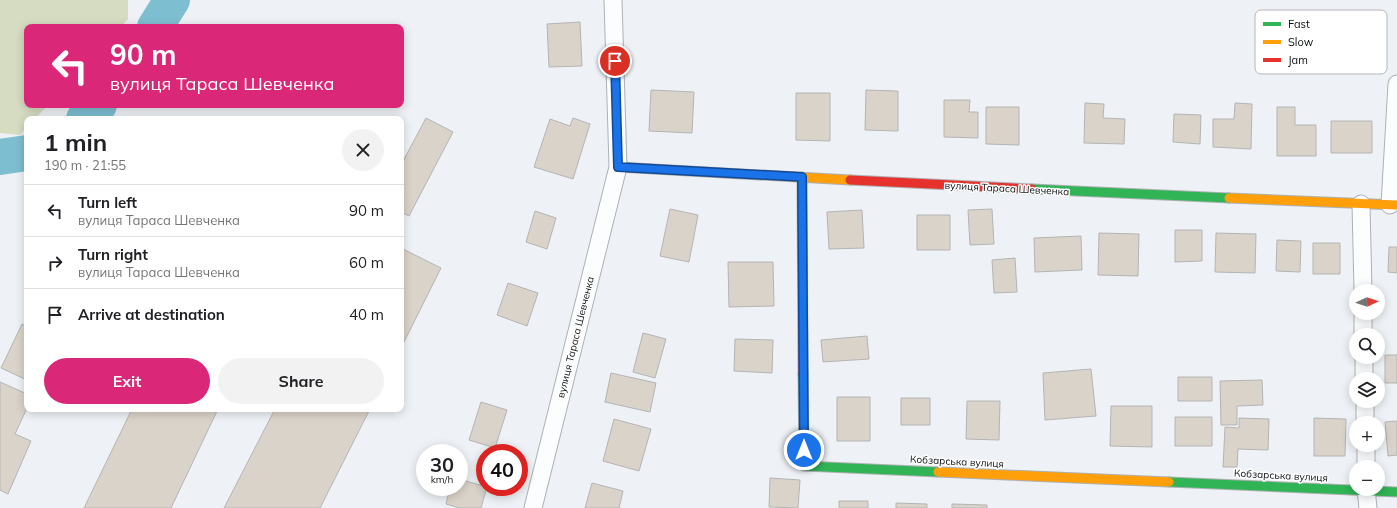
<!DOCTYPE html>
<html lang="en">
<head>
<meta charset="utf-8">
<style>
	:root { --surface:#fff; --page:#f2f2f2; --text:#202124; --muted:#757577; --line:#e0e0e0; --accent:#db2777 }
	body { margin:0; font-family:Mulish,sans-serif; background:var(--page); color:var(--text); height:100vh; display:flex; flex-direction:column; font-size:15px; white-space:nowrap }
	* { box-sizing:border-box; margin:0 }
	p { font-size:13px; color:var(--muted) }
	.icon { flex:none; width:22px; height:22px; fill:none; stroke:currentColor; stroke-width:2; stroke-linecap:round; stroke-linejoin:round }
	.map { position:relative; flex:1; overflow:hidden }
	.panel { position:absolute; left:24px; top:116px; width:380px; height:296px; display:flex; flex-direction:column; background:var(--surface); border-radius:8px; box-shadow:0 2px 10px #0003 }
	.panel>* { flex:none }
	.banner { position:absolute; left:24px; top:24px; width:380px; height:84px; border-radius:8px; box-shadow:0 2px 10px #0003; background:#db2777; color:#fff; overflow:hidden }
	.needle { width:26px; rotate:87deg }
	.tools { position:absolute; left:1349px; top:284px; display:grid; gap:8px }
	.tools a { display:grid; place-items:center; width:36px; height:36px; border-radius:50%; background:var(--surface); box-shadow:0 2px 10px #0003; font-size:20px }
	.speed { position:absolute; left:416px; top:444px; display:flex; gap:8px; font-size:20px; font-weight:700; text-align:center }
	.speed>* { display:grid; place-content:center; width:52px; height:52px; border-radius:50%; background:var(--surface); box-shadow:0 2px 10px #0003; line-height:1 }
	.speed small { font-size:10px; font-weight:400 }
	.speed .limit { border:6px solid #d22; background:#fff; color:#111 }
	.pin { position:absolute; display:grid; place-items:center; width:34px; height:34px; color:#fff; margin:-17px; border:2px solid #fff; border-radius:50%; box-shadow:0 1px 4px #0007 }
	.me { position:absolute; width:44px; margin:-22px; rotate:0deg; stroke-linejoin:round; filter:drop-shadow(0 0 3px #0008) }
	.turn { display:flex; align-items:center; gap:14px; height:84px; padding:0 20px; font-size:18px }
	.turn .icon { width:52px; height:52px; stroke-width:2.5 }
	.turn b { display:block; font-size:28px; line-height:34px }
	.round { display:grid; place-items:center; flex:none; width:42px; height:42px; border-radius:21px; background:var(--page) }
	.headline { display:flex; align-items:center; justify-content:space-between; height:68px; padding:0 20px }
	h1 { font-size:24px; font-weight:700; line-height:30px }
	.button { display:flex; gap:8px; margin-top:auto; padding:8px 20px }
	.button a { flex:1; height:46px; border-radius:24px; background:var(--accent); color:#fff; font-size:16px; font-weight:700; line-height:46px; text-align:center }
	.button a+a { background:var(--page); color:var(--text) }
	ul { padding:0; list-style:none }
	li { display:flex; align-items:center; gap:12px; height:52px; padding:0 20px; border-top:1px solid var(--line) }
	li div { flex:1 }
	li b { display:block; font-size:15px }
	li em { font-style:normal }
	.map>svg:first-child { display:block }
	.green { fill:#d5dcc2 }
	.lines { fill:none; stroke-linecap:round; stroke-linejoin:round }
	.river { stroke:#7dbed1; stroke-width:36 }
	.building { fill:#dad3c9; stroke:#b4b4b5 }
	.street-casing { stroke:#adb1b3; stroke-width:19 }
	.fast-casing { stroke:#adb1b3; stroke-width:11 }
	.slow-casing { stroke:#adb1b3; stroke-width:11 }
	.jam-casing { stroke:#adb1b3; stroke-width:11 }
	.street { stroke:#fcfdfe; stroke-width:17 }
	.fast { stroke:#30b455; stroke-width:9 }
	.slow { stroke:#ff9f0a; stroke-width:9 }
	.jam { stroke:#e5322d; stroke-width:9 }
	.route-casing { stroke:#114b97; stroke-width:10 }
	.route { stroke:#1a73e8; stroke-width:7 }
	.labels { text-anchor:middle; stroke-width:3; stroke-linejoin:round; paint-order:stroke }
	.street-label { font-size:10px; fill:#0a0d0f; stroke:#fff }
	.key { fill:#fff; stroke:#b6b6b7; stroke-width:1 }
	.key-label { font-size:11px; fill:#0a0d0f }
</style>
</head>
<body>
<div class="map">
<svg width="1397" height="508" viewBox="0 0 1397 508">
	<rect width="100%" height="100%" fill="#eef2f6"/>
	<path class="green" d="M0,0H128V19L121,27H27V105H48L35,119H27V127L20,135L0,133Z"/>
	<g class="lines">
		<path class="river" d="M155,27L172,0
			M84,119L99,105
			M0,157L27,153"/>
	</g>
	<path class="building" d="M580,22L582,66L549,67L547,24Z
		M651,90L694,92L692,133L649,131Z
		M866,90L898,91V131L865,130Z
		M796,93H830V141L796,140Z
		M944,100H970L969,112H978V138L944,137Z
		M1085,103L1104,104L1103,118L1125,119L1124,144L1084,143Z
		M1235,103L1252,104L1251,149L1213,147V119H1234Z
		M986,107H1019V145L986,144Z
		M1277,107H1295V125H1316V156H1277Z
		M1174,114L1201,115L1200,144L1173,142Z
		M426,118L453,132L409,216L401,212V165Z
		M573,118L590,124L573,179L534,167L550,119L570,126Z
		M1331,121H1372V153H1331Z
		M670,209L698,215L689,262L660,256Z
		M992,209L994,244L970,245L968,210Z
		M862,210L864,248L829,249L827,212Z
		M535,211L556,218L547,249L526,242Z
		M917,215H950V250H917Z
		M1175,230H1202V261L1175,262Z
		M1099,233L1139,234L1138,276L1098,275Z
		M1216,233L1256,234L1255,273L1215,272Z
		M1081,236L1082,270L1035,272L1034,238Z
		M1277,240L1301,241L1300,272L1276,271Z
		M1313,243H1340V274H1313Z
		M1389,247H1397V273L1388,272Z
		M401,248L441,268L401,348Z
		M1015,258L1017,292L994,293L992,260Z
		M728,262H773L774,306L729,307Z
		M508,283L538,293L527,326L497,315Z
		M22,324L27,327V380L1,368Z
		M643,333L666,339L655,378L633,372Z
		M867,336L869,359L823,362L821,340Z
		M735,339L773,340L772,373L734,371Z
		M1385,355H1397V383H1385Z
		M1091,369L1096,416L1045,420L1043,373Z
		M611,373L656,383L650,412L605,402Z
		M1178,377H1212V401H1178Z
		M1262,380L1263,405L1237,406V425H1221L1220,381Z
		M0,382L27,394V408L15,434L31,441L8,494L0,490Z
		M837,397H870V441H837Z
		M901,398H930V425H901Z
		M967,401H1000L999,440L966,439Z
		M481,402L507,410L495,448L469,440Z
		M1111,406H1152V447L1110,446Z
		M132,409H218L171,508H84Z
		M275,409H370L320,508H224Z
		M1175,417H1212V446H1175Z
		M1239,418L1269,419L1268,450L1238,449L1237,467H1223L1225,427L1239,428Z
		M1314,418L1346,419L1345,456H1314Z
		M614,419L651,429L639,471L603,461Z
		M1397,421V455L1388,456L1385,422Z
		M770,478L800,480L798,508L769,507Z
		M459,479L487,487L481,508H460L446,504L450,487H459Z
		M592,483L623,491L619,508H585Z
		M839,501H868V508H839Z
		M896,503L927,504V508H896Z
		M952,504L987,505V508H952Z"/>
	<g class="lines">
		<g class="street-casing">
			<path id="street" d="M1361,204L1363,291
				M1390,205L1397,84
				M1363,313V335
				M1364,357V379
				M1365,401V423
				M1366,445V467
				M1366,489L1368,508
				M533,508L618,167L613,0"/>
		</g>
		<g class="fast-casing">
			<path id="fast" d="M1032,189L1229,198
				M803,374L804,466L938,472
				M1169,482L1397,492"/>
		</g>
		<g class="slow-casing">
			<path id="slow" d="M618,167L850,180
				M1229,198L1397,205
				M938,472L1169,482"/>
		</g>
		<g class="jam-casing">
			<path id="jam" d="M802,177L803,374
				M850,180L1032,189"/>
		</g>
		<use href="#street" class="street"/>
		<use href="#fast" class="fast"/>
		<use href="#slow" class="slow"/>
		<use href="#jam" class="jam"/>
	</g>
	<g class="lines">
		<g class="route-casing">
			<path id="route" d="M615,61L618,167L802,177L804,450"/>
		</g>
		<use href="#route" class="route"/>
	</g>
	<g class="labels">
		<g class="street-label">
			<text transform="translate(1007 188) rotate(3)" y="4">вулиця Тараса Шевченка</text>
			<text transform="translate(575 337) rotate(-76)" y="4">вулиця Тараса Шевченка</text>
			<text transform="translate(957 461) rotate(3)" y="4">Кобзарська вулиця</text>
			<text transform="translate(1281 475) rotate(3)" y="4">Кобзарська вулиця</text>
		</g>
	</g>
	<rect x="1255" y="10" width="132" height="64" rx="6" class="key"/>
	<rect x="1263" y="22" width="18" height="4" fill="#30b455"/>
	<rect x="1263" y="40" width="18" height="4" fill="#ff9f0a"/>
	<rect x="1263" y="58" width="18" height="4" fill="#e5322d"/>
	<g class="key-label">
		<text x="1288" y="28">Fast</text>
		<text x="1288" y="46">Slow</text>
		<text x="1288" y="64">Jam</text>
	</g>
</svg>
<div class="tools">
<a><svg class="needle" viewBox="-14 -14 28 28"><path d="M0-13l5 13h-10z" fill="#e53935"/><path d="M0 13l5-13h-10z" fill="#757577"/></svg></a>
<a><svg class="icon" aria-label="search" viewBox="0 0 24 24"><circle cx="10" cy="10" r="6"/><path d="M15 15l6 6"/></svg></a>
<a><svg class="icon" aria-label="layers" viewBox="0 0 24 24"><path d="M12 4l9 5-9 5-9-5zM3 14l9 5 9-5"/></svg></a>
<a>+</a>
<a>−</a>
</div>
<div class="speed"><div>30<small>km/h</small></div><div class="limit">40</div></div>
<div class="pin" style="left:615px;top:61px;background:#d93025"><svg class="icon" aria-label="arrive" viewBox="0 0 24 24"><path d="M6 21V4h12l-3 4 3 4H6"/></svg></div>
<svg class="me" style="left:804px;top:450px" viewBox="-20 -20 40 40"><circle r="17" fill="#1a73e8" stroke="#fff" stroke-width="3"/><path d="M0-11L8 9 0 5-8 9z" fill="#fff"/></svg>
<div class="banner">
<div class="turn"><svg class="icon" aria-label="left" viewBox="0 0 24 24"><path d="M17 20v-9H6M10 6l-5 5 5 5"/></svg><div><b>90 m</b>вулиця Тараса Шевченка</div></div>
</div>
<section class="panel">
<div class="headline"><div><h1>1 min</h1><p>190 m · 21:55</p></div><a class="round"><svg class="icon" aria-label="close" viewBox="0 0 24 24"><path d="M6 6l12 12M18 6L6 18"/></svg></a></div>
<ul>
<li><svg class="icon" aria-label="left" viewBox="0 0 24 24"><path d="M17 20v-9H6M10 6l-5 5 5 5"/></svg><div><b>Turn left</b><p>вулиця Тараса Шевченка</p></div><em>90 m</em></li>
<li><svg class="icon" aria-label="right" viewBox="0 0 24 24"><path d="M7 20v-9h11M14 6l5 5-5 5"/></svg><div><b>Turn right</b><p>вулиця Тараса Шевченка</p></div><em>60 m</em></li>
<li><svg class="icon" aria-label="arrive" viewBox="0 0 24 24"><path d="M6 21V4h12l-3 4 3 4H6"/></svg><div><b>Arrive at destination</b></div><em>40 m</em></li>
</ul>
<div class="button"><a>Exit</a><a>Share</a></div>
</section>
</div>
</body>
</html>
